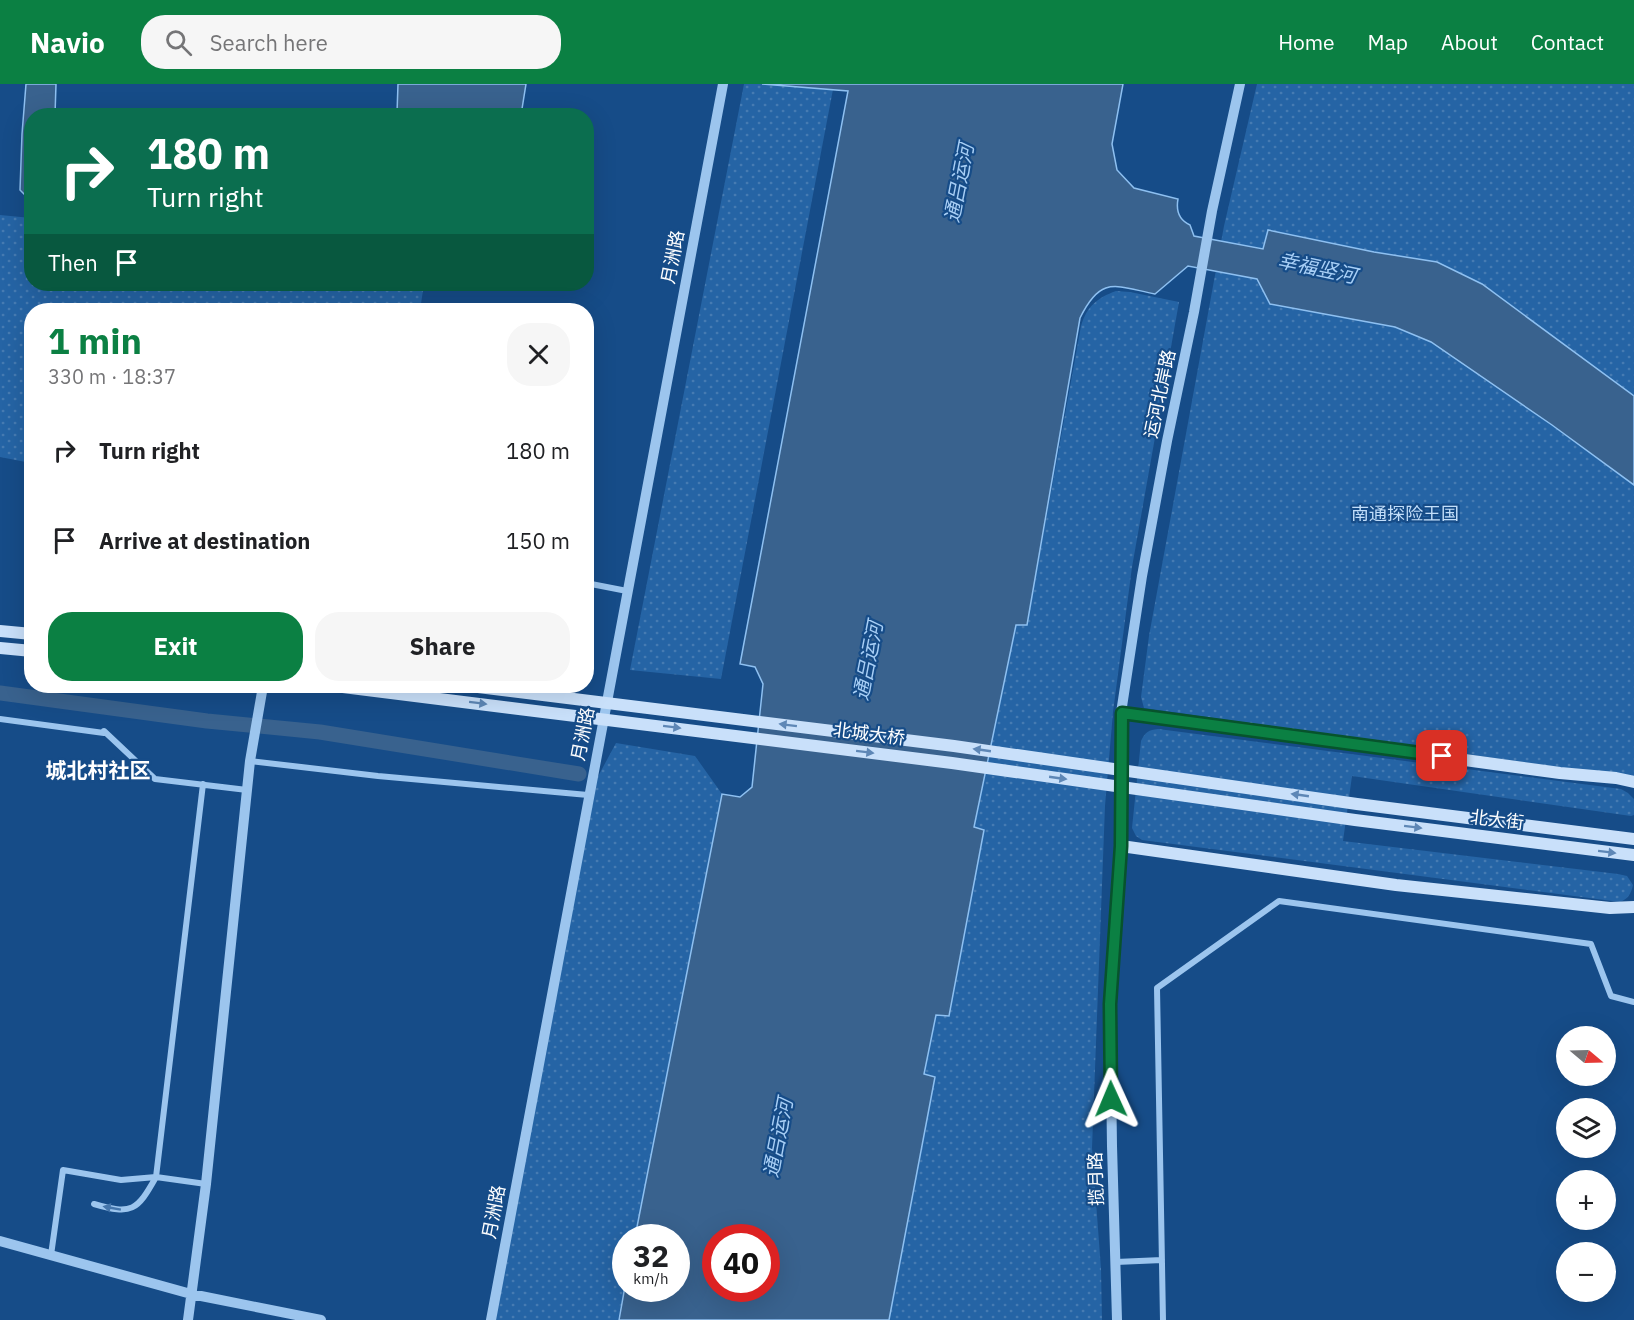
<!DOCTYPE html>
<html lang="en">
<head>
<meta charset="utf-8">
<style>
	:root { --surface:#fff; --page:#f6f6f6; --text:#202124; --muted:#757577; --accent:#0b8043 }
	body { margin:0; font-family:"IBM Plex Sans","Noto Sans SC",sans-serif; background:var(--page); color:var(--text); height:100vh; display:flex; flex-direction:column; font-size:22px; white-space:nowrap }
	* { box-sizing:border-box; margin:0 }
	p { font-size:20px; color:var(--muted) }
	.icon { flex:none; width:33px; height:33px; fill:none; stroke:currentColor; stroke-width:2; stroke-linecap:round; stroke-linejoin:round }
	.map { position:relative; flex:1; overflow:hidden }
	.drawer { position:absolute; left:24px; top:219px; width:570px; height:390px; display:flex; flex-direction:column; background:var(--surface); border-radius:24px; box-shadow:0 6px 24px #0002 }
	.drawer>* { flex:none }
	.guide { position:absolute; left:24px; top:24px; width:570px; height:183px; border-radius:24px; box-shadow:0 6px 24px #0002; background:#0b6e4f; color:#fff; overflow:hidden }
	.needle { width:39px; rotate:109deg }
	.fabs { position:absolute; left:1556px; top:942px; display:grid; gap:12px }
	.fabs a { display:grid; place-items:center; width:60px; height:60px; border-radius:50%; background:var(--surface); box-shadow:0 6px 24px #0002; font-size:30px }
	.speed { position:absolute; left:612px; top:1140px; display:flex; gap:12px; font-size:30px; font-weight:700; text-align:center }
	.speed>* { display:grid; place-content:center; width:78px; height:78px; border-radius:50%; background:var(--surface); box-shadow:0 6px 24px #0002; line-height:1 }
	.speed small { font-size:15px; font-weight:400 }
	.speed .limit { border:9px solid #d22; background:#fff; color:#111 }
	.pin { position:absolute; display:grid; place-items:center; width:51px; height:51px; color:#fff; margin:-26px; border-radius:12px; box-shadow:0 3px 9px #0006 }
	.me { position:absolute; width:66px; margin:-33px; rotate:359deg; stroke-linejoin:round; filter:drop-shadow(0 0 4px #0008) }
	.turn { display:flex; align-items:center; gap:21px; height:126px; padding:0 24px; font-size:27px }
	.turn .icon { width:78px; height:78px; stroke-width:2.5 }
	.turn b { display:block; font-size:42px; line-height:51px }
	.then { display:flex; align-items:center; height:57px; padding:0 24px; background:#0003; gap:12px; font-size:22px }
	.round { display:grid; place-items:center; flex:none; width:63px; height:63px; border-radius:24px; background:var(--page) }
	.headline { display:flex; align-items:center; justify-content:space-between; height:102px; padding:0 24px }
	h1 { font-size:36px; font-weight:800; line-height:45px; color:var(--accent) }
	.primary-button { display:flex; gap:12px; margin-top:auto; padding:12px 24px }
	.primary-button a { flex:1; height:69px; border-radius:24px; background:var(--accent); color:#fff; font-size:24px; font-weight:800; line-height:69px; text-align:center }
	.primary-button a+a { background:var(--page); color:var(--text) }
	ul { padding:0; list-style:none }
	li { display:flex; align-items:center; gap:18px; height:90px; padding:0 24px }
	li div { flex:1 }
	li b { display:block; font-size:22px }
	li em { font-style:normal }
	header { display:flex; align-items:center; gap:36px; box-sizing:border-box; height:84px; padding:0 30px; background:var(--accent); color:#fff }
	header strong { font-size:28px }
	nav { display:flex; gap:33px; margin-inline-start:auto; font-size:21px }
	.search { width:420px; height:54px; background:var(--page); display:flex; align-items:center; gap:15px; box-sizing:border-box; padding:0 21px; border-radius:24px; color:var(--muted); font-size:22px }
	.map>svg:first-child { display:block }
	.grass { fill:url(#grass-dots) }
	.water { fill:#39628e; stroke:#8ec0f1; stroke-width:1.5; fill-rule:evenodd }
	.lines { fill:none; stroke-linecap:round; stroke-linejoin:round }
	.canal { stroke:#39628e; stroke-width:15 }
	.minor { stroke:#9cc5ee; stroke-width:6 }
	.tertiary { stroke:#9cc5ee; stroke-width:10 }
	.secondary { stroke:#c9e0fa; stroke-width:12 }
	.oneway { fill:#5e87b6 }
	.oneway2 { fill:#4576ac }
	.route-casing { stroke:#07532c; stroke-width:15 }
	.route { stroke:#0b8043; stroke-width:10 }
	.labels { text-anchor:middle; stroke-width:4.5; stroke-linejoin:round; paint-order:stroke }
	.street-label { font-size:18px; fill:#fff; stroke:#164c88 }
	.park-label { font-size:18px; fill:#c2defa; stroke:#164c88 }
	.water-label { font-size:20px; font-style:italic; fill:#a8cff6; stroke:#164c88 }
	.quarter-label { font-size:21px; font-weight:bold; fill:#fff; stroke:#164c88 }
</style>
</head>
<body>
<header>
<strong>Navio</strong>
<div class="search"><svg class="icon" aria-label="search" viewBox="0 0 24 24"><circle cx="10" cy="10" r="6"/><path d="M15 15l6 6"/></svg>Search here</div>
<nav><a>Home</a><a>Map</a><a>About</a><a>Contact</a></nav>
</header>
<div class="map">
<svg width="1634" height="1236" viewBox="0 0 1634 1236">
	<defs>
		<pattern id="grass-dots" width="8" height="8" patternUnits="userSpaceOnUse" patternTransform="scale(1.5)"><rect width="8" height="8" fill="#2564a5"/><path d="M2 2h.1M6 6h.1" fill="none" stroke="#467bb2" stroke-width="1.8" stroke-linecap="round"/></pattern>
	</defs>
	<rect width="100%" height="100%" fill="#164c88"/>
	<path class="grass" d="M744,0H834L721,595L630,586Z
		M1257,0H1634V694L1144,624L1141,613L1149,552L1224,142Z
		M0,131L31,134L32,200H424L420,226H32L31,379L0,373Z
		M1116,207L1130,208L1179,218L1132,483L1113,628L1105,722L1092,1064L1101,1185L1102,1236H889L935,993L924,991L936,931L949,932L984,746L974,744L1016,541H1027L1081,242C1087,222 1097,214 1116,207Z
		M1158,645L1621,705L1628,709L1634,715V731L1631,732L1352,692L1343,757L1618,790L1627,792L1633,801C1631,810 1628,815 1620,818L1142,756L1136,752L1132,744L1141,657C1145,648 1149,646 1158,645Z
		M616,659L695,672L722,710L635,1153L626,1154L625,1199L618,1236H491L588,711Z"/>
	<path class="water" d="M26,0H56L55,31L32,32L31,112H26L20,106L22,50Z
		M398,0H526L521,31L402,32L397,29Z
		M762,0H1123L1112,60L1117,86L1134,104L1178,115C1176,126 1179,136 1190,141L1194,152L1263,165L1268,146L1374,168L1437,178L1482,200L1634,312V401L1552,341L1431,258L1395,243L1270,220L1257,195L1188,182L1155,210C1115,202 1101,191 1080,234L1027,541H1016L974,743L984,746L949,932L936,931L924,990L935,993L889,1236H619L625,1202L626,1204H676V1154L635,1153L722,710L740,713L752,703L763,600L755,583L740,580L848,7ZM716,1154H766V1204H716Z"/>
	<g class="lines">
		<path class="canal" d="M0,609L207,637L320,648L579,690"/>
		<path class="minor" d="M586,499L627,507
			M0,635L104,649V647L155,695L247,706
			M250,677L378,692L588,711
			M94,1120C132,1131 137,1127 156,1093L203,700
			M51,1171L63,1086L121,1096L156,1093L206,1100
			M1116,1178L1162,1176
			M1163,1236L1157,904L1279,817L1591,860L1611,912L1634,918"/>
		<path class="tertiary" d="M0,1157L191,1210L321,1236
			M188,1236L206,1100L250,677L263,602
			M491,1236L723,0
			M1117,1236L1112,1062L1110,920L1121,762V629L1142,492L1167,357L1194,228L1212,127L1240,0"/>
		<path class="secondary" d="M0,547L32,550
			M0,564L32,567
			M335,602L952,679L1355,736L1634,771
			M470,602L954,662L1357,720L1634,755
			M1121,629L1560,689L1616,694L1634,698
			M1121,762L1396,801L1610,824L1634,823"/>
	</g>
	<defs><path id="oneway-solid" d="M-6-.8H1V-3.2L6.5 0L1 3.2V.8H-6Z" transform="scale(1.5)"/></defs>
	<g class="oneway">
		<use href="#oneway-solid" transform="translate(478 619) rotate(7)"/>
		<use href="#oneway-solid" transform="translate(788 641) rotate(-173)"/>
		<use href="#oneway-solid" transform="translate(672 643) rotate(7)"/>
		<use href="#oneway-solid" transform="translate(982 666) rotate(-172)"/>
		<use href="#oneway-solid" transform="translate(865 668) rotate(7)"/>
		<use href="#oneway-solid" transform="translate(1058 694) rotate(8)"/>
		<use href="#oneway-solid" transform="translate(1300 711) rotate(-172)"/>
		<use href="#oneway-solid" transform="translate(1413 743) rotate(7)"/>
		<use href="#oneway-solid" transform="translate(1607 768) rotate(7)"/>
	</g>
	<use class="oneway2" href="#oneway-solid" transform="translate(112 1124) rotate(-170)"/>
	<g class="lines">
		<g class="route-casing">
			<path id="route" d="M1111,1015L1110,920L1121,762L1122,629L1442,672"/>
		</g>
		<use href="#route" class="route"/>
	</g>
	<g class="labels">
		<g class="street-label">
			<text transform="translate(673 173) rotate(-79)" y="6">月洲路</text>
			<text transform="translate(1160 310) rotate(-78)" y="6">运河北岸路</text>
			<text transform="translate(583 650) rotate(-79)" y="6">月洲路</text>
			<text transform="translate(869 650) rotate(7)" y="6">北城大桥</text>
			<text transform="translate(1497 736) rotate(7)" y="6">北大街</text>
			<text transform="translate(1096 1095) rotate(-92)" y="6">揽月路</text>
			<text transform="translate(494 1128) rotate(-79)" y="6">月洲路</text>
		</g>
		<g class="park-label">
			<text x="1405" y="436">南通探险王国</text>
		</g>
		<g class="water-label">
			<text transform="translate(959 99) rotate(-79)" y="7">通吕运河</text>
			<text transform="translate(1317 184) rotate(12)" y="7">幸福竖河</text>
			<text transform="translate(868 577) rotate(-79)" y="7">通吕运河</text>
			<text transform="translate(778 1054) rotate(-79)" y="7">通吕运河</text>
		</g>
		<g class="quarter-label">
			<text x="98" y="694">城北村社区</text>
		</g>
	</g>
</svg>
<div class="fabs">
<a><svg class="needle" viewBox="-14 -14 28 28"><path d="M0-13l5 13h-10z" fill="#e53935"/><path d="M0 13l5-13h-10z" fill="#757577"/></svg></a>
<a><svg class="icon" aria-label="layers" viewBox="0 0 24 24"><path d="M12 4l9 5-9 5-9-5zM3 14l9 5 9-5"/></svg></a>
<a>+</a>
<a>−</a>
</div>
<div class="speed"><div>32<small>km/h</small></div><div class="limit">40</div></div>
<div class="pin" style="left:1442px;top:672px;background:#d93025"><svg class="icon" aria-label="arrive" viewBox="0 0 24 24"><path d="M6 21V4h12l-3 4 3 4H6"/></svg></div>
<svg class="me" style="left:1111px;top:1015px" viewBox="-20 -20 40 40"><path d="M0-17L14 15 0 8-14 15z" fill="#0b8043" stroke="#fff" stroke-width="4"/></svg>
<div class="guide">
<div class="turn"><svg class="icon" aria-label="right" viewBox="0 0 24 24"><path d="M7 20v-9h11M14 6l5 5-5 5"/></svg><div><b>180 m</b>Turn right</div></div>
<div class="then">Then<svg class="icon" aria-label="arrive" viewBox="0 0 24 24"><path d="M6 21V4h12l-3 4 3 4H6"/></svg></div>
</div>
<section class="drawer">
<div class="headline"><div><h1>1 min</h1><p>330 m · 18:37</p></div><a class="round"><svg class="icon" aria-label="close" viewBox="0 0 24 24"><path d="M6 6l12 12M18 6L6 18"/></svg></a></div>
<ul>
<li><svg class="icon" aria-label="right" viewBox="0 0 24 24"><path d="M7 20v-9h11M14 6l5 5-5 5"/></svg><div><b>Turn right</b></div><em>180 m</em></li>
<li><svg class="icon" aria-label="arrive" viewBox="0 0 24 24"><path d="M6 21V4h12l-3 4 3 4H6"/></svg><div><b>Arrive at destination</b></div><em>150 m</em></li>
</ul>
<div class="primary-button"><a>Exit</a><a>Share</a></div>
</section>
</div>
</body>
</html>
